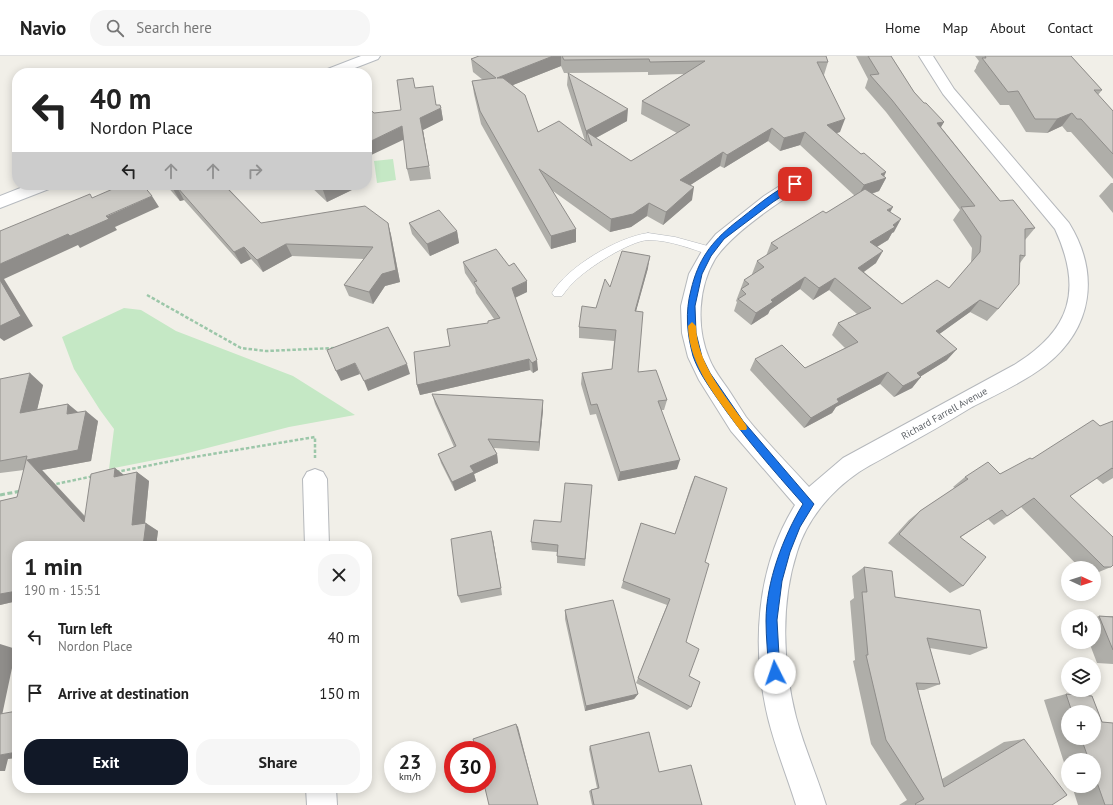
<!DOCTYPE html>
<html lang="en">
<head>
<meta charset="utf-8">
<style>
	:root { --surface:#fff; --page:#f6f6f6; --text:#222; --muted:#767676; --line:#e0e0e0; --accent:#111827 }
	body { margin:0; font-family:"PT Sans",sans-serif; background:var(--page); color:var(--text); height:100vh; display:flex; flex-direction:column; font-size:15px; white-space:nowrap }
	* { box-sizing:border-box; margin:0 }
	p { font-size:13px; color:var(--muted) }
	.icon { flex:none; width:22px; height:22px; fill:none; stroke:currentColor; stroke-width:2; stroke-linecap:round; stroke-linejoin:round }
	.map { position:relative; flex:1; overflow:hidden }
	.side { position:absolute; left:12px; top:485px; width:360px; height:252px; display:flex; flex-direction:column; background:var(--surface); border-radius:16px; box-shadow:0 2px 10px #0003 }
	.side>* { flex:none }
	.guide { position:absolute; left:12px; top:12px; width:360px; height:122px; border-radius:16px; box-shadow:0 2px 10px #0003; background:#fff; color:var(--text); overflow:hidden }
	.needle { width:26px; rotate:93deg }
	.buttons { position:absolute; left:1061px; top:505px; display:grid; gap:8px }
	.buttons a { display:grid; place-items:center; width:40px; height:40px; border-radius:50%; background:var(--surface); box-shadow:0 2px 10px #0003; font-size:20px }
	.speed { position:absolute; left:384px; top:685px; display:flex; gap:8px; font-size:20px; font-weight:700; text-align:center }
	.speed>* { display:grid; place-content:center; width:52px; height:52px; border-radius:50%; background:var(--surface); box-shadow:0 2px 10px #0003; line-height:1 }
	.speed small { font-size:10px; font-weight:400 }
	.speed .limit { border:6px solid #d22; background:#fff; color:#111 }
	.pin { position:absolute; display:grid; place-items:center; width:34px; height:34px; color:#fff; margin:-17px; border-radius:8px; box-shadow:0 2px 6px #0006 }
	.me { position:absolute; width:44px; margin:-22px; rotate:356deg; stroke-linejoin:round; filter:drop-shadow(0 0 3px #0008) }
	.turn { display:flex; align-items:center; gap:14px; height:84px; padding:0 12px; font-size:18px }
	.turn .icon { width:52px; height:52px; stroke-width:2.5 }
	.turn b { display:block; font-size:28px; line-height:34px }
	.lanes { display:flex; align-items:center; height:38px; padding:0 12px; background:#0003; justify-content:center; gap:20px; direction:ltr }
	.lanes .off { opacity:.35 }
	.round { display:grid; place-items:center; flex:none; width:42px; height:42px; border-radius:16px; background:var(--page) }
	.summary { display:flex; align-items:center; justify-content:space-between; height:68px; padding:0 12px }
	h1 { font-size:24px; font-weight:700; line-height:30px }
	.action { display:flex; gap:8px; margin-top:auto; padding:8px 12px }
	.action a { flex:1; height:46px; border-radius:16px; background:var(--accent); color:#fff; font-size:16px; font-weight:700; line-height:46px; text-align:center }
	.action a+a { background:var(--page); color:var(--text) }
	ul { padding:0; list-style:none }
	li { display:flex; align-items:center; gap:12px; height:56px; padding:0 12px }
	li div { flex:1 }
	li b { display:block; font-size:15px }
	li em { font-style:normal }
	header { display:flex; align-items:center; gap:24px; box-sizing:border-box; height:56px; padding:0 20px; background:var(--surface); border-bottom:1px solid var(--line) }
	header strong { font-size:19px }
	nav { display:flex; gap:22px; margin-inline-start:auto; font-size:14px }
	.search { width:280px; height:36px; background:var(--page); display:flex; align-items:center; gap:10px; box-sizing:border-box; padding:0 14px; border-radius:16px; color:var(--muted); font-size:15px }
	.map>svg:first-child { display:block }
	.green { fill:#c5e8c5 }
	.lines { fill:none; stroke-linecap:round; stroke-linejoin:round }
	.lane-casing { stroke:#b5b8bc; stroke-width:1 }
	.street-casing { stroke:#b5b8bc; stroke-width:2 }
	.secondary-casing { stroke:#b6babf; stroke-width:2 }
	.path-far1 { stroke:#9cc7a9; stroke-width:2.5; stroke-dasharray:3.5 2; stroke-linecap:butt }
	.path { stroke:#9cc7a9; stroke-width:3; stroke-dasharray:5 2.5; stroke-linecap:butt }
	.lane { fill:#fff; fill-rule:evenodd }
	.street { fill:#fff; fill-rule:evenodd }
	.secondary { fill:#fff; fill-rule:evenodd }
	.wall { fill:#afaea9; fill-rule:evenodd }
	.shaded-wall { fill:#8f8d8a }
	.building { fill:#cccac5; stroke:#8f8d8a }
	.route { fill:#1a73e8; stroke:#114b97 }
	.slow { fill:#f59e0b }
	.labels { text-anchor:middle; stroke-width:3; stroke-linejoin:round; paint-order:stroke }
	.street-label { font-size:10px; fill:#5f6368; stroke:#fff }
</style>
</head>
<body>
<header>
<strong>Navio</strong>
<div class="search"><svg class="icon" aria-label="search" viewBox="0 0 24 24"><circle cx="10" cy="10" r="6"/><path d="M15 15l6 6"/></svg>Search here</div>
<nav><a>Home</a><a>Map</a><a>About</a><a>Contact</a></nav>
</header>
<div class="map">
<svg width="1113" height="749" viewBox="0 0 1113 749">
	<rect width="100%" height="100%" fill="#f1efe8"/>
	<path class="green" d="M393,103L396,124L377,127L374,105Z
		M124,252L141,254L176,275L293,320L355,359L289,371L180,399L109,413L114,373L100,354L74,313L62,281Z"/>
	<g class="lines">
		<g class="lane-casing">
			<path id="lane" d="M648,177L675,181L715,192L716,195L715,198L711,199C691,193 670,184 648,184C630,185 587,212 574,226C569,230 566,235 562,240H554L552,237C567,211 618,181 648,177Z"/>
		</g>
		<g class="street-casing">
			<path id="street" d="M919,0H933L954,33L1069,167C1100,217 1093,272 1046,309C1024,326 997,338 972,351C949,365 925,379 901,392C888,400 873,407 859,416C831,435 807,463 797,496C780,548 783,609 796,661C804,691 817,720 826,749H796C787,720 775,691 768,662C751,591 756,512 795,449L731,375L699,324L688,301L682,277L681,250L689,218L702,195L716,178L764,140L789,124L795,123L801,124L803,128L801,132C776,148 731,178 715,203C698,231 696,272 709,302C713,313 721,323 728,333C734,342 740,352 746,361C765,385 788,408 809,431L843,402L1014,309C1071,274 1083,234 1055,173L943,38Z
				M315,413L323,416L327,423L329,490H305L303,423L307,416Z
				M306,732H336L337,749H307Z"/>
		</g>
		<g class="secondary-casing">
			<path id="secondary" d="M361,0H380L378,3L342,17H323L325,14Z
				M28,129H51L49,133L0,152V140Z"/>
		</g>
		<path class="path-far1" d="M147,239L241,292L266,295L334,292
			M116,416L182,403L315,381V402
			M51,429L94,420"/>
		<path class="path" d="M0,439L21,435"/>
		<use href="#lane" class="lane"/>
		<use href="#street" class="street"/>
		<use href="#secondary" class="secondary"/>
	</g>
	<path class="wall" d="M479,0H826L828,6L824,19L840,76L836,77L886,122L879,135L872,138L890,156L894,176L892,177L888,184L877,191L876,207L864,216L902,248L949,232L971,207L972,192L953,164L960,154L886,56L865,32L868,23L856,0H891L914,36L924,47L944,66L941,71L1000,145L1035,172L1025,184V200L1020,207L998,253L987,265L970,256L939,278L947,304L921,320L912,332L894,341L880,328L836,351L832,357L804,372L750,314L755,303L805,312L845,292L832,279L838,267L857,258L829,234L813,244L800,233L770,254L768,258L751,269L734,255L737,246L736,245L744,224L753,218H752L757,205L766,200L771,187L826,157L855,140L800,89L780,95L768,85L724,112L720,110L690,129L692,144L663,169L647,160L631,171L610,176L553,135L576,186L551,193L481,68L474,38L472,25L483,24L473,16L471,3ZM561,10L564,17H568L567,29L585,85L538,76L513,29ZM648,16V19L684,18L642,45L641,58L677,77L631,105L596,82L627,65L568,17Z
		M975,0H1071L1102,34L1098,39L1113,55V123L1071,76H1067L1062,70L1047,77L1026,76L1009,49H1000L974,15L976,12V11L979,5Z
		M415,32L436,49L441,52L443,64L423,74L431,123L410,125L407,113L401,54Z
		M1111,127H1113V157L1099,140Z
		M166,129H232L227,131L261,167H388L391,179L400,226L385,230L373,248L349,240L344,229L364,203L292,200L263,216L251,203L241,208L184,144L180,145Z
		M309,129H356V132L327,146Z
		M409,167L457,175L459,187L430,200L412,178Z
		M463,206L527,236L515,242L538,314L533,317L530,314L420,339L417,329L450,290L488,267V265L494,263L476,237L475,232L465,217Z
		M648,212L636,255L638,316L667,344L664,354H661L677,413L618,425L596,358L590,359L581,328L582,317L612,313L614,285L579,282V271L596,252L610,231Z
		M0,323L43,329L37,353L68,348L78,356L98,365L91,405L42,414L85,460L115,412L123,419L137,416L149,425L145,467L158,475L156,490H17V545L0,549V445L17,441L24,414L0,417Z
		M432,338L543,344V354L539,395L494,392L497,398L498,407L474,418L476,425L455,435L441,407L438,398L454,391L435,348Z
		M1113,365V422L1103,428L1096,422L1070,440L1111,511L1094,518V512H1080L1021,451L994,469L988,463L961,481L963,530L950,537L888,487L909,464L920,455L955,432L953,431L965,421L1000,418L1100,370Z
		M695,420L705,506L686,586L691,651L687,654L636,627L667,549L621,532L641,467L675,478L691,429Z
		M592,429L585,510L557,507V496L532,494L531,486L561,466Z
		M493,483L502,539L461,547L458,540Z
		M864,511L895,541L987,592L970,599L930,592L940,628L924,634H918L942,723L1004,686L1024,683L1052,749H899L907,744L871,688L853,605L855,604L850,545L854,542L852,520Z
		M565,554L638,638L634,643L585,655L565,563Z
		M1099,560H1113V608L1097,607L1089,586H1094V562Z
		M1066,638L1092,640L1102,666L1113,667V749H1078L1072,730H1094V704H1068V719L1044,644ZM1068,656H1094V682H1068Z
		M590,690L659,716L702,749H592L589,735L591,734L597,732L589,693Z"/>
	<path class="shaded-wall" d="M553,0H561V10L498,35L497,22Z
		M441,52L443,64L423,74L431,123L420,62Z
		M628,53L627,65L590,85L587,76L586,87V75Z
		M1072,57L1062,70L1047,77L1057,63Z
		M845,63L840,76L822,82L827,69Z
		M944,66L936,79L937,67Z
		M402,70L405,83L367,101V87Z
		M772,72L768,85L724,112L727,99Z
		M805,76L800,89L780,95L784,82Z
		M723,96L720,110L678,137L680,124Z
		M886,116L883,123L886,122L879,135L857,142L864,129L881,118Z
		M221,129H232L223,133Z
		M332,129H356V132L327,146L323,134Z
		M177,131L184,144L180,145L173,133Z
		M694,131L692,144L663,169L666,156Z
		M152,140L159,151L115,171L117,174L80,192L78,189L4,223L33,270L4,285L0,282V208Z
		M649,147L647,160L631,171L610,176L611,163Z
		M893,151L886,164L887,154Z
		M901,163L894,176L892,177L888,184L863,199L870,186L893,169Z
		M388,167L391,179L400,226L385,230L373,248L369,236Z
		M576,173V186L551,193V180Z
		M457,175L459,187L430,200L427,188Z
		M286,188L292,200L263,216L257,204Z
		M244,191L251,203L241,208L234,196Z
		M883,195L876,207L852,224L858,212Z
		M650,200L648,212L633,266L635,255Z
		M805,221L800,233L770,254L768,258L751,269L756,257L771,244Z
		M835,222L829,234L813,244L819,232Z
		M527,225V236L512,243V232Z
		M980,244L970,256L927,287L936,275Z
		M957,293L947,304L915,324L921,321L912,332L894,341L903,330L917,317Z
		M529,303L530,314L420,339L417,329Z
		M537,304L538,314L533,317L532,307Z
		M355,307L360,318L341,325L336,315Z
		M407,308L410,318L368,335L364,325Z
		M888,316L880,328L836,351L832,357L804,372L811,362L837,343Z
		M30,317L43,329L34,367L20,357Z
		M543,344V354L539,395V386Z
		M68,348L81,359L67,358Z
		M86,355L98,365L91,405L42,414L98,475L84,466L27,404Z
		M497,398L498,407L474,418L476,425L455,435L452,426L470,410Z
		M680,404L677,413L618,425L620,416Z
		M115,412L128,422L114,421Z
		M137,416L149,425L144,477L146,467L158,475L156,490H143L132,469Z
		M491,475L493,483L502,539L501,532Z
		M17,535V545L0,549V538Z
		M0,588L16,593L0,669Z
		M638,638L634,643L585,655L586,650Z
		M516,668L518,671L538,749Z
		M17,696V702L8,703L5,715H0V699Z"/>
	<path class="building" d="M479,0H553L497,22H503L525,39L538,76L559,65L592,90L587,76L631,105L690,69L642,45L705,5L650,6L649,3L564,4L562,0H826L828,6H817L845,63L827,69L861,98L864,97L886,116L881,118L886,122L864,129L805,76L784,82L772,72L727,99L723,96L680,124L694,131L666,156L649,147L633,158L611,163L539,113L576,173L551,180L480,55L472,25L496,22L471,3Z
		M868,0H891L914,36L924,47H926L944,66L937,67L1000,145L1013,144L1035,172L1025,173V200L1020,199L1019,228L998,253L980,244L936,275L957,293L917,317L921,321L903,330L888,316L837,343L839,346L811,362L755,303L782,289L805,312L858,286L838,267L871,252L835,222L819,232L805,221L771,244L773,246L756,257L738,243L746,238L741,233L749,228L744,224L764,211L757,205L778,192L771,187L823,155L826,157L865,133L893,151L887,154L901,163L893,169L895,171L870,186L883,195L858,212L902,248L937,224L949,232L980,196L981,180L961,151L975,150L892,44L870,19L879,18Z
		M985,0H1071L1102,34H1094L1113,55V98L1081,63H1077L1072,57L1057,63H1035L1018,35L1008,36L982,2H986Z
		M568,17L628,53L586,75Z
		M413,22L415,32L433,30L436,49H440L441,52L420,62L429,110L407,113L402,70L367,87V51L374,57L401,54L397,24Z
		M122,129H143L152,140L106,160L109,163L70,180L68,178L0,208V175L90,138L92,142Z
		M169,129H224L261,167L365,150L388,167L396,214L382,218L369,236L344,229L373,191L286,188L257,204L244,191L234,196L177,131L173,133Z
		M318,129H332L323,134Z
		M439,154L457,175L427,188L409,167Z
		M496,193L509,210L514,207L527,225L512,232L537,304L532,307L529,303L417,329L414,296L450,290L447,273L488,267V265L500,262L474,226L477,225L463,206Z
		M622,195L650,200L635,255L643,256L638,316L656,314L667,344L658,345L680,404L620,416L597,348L591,349L582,317L612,313L616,274L579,271L582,250L596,252L605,223L610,231Z
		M0,224L21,260L0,270Z
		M388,271L407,308L364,325L355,307L336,315L327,294Z
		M30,317L20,357L68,348L67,358L86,355L78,394L27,404L84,466L91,418L115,412L114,421L137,416L132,469L146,467L143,490H17V535L0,538V445L17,441L27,400L0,405V323Z
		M432,338L543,344L539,386L488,383L497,398L470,410L474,416L452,426L438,398L456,390Z
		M1093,364L1100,370L1113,365V413L1112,412L1070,440L1113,481V509L1111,511H1104L1034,442L1007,460L1002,454L960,481L986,501L963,530L899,478L920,455L968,423L965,421L988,406L1000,418L1030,402L1032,403Z
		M695,420L727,432L705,506L709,508L686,586L699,593L689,620L700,626L691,651L638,622L670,543L623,525L641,467L675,478Z
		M565,427L592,429L585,503L557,500L558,489L531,486L534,464L561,466Z
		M491,475L501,532L458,540L451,483Z
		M864,511L892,515L895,541L980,554L987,592L927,582L940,628L916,627L944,731L1024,683L1067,739L1052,749H916L915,748L924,743L886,684L866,599H868L862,536H867Z
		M613,544L638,638L586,650L565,554Z
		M1099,560L1113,561V594Z
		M1066,638L1092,640L1102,666L1113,667V749H1105L1094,718V704H1089L1081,682H1094V656H1072Z
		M17,655V696L0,699V658Z
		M516,668L538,749H489L484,728H487V694H476L473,683Z
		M649,676L659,716L691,709L702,749H594L591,734L599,732L590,690Z"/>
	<path class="route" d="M795,126L798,127V130L773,146L724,183L711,200L702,218L695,250L696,277L702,301L710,317L743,365L814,448L800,471L790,496L782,525L777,564L780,617L779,621L775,623L771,621L769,617C768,600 766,582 766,565C766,526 783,481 803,448C773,414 743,380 717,342C708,329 698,315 693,300C687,278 685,256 691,234C698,204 711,186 735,167C751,155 776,132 795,126Z"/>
	<path class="slow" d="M692,266L696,270C697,308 725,339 746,369L747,372L746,374H740C718,343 689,310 688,270Z"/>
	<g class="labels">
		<g class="street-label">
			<text transform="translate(944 357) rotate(-29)" y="4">Richard Farrell Avenue</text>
		</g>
	</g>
</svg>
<div class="buttons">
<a><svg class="needle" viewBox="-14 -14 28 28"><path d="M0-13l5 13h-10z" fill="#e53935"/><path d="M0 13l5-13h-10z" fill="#767676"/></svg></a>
<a><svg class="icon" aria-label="sound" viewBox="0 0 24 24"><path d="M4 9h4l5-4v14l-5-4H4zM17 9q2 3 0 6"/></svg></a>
<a><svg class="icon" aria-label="layers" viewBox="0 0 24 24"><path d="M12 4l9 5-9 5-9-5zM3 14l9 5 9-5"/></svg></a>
<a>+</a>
<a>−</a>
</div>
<div class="speed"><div>23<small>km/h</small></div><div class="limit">30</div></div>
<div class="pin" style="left:795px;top:128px;background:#d93025"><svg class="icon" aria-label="arrive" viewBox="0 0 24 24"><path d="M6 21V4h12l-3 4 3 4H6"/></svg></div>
<svg class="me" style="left:775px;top:617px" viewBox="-20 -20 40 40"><circle r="19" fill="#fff"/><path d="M0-13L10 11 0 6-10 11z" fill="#1a73e8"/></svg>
<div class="guide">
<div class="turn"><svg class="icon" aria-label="left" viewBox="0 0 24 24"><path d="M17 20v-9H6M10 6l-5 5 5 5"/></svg><div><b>40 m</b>Nordon Place</div></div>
<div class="lanes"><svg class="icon" aria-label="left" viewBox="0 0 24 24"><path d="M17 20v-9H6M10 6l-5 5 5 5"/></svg><svg class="icon off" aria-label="ahead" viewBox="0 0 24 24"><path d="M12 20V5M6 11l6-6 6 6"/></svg><svg class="icon off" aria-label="ahead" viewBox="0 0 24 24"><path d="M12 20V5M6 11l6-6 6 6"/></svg><svg class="icon off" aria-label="right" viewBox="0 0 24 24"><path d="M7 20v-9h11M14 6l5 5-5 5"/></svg></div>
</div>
<section class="side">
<div class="summary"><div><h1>1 min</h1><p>190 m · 15:51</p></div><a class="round"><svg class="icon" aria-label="close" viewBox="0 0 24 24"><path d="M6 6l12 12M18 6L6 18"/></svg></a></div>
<ul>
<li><svg class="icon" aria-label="left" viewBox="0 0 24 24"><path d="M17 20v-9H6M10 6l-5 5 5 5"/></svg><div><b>Turn left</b><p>Nordon Place</p></div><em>40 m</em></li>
<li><svg class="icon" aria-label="arrive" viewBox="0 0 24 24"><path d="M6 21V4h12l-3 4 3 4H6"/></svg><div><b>Arrive at destination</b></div><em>150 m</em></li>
</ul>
<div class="action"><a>Exit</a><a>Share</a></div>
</section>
</div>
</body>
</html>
